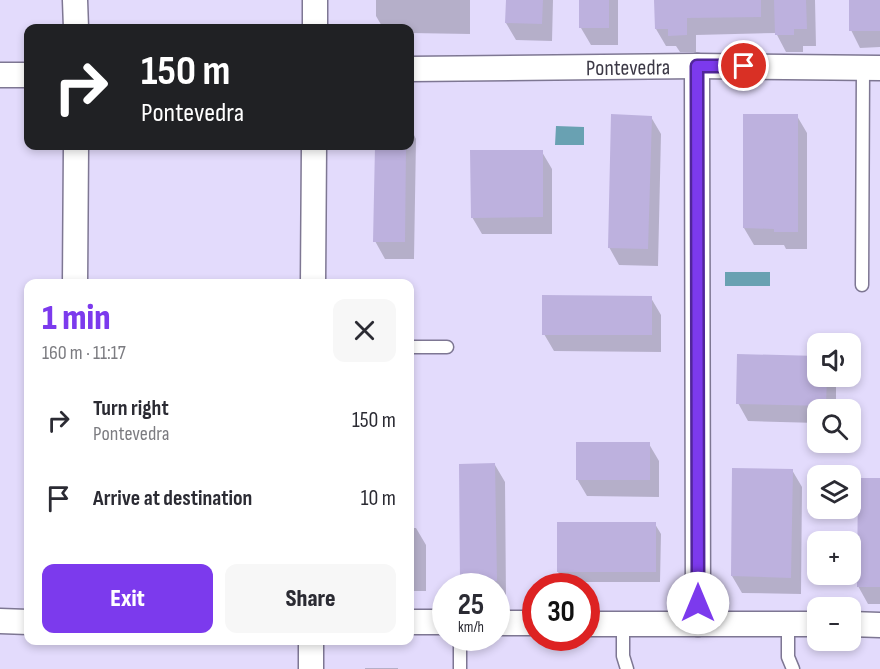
<!DOCTYPE html>
<html lang="en">
<head>
<meta charset="utf-8">
<style>
	:root { --surface:#fff; --page:#f7f7f7; --text:#2b2b33; --muted:#7c7c81; --accent:#7c3aed }
	body { margin:0; font-family:"Sofia Sans Condensed",sans-serif; background:var(--page); color:var(--text); height:100vh; display:flex; flex-direction:column; font-size:22px; white-space:nowrap }
	* { box-sizing:border-box; margin:0 }
	p { font-size:20px; color:var(--muted) }
	.icon { flex:none; width:33px; height:33px; fill:none; stroke:currentColor; stroke-width:2; stroke-linecap:round; stroke-linejoin:round }
	.map { position:relative; flex:1; overflow:hidden }
	.details { position:absolute; left:24px; top:279px; width:390px; height:366px; display:flex; flex-direction:column; background:var(--surface); border-radius:12px; box-shadow:0 3px 9px #0003 }
	.details>* { flex:none }
	.guide { position:absolute; left:24px; top:24px; width:390px; height:126px; border-radius:12px; box-shadow:0 3px 9px #0003; background:#202124; color:#fff; overflow:hidden }
	.tools { position:absolute; left:807px; top:333px; display:grid; gap:12px }
	.tools a { display:grid; place-items:center; width:54px; height:54px; border-radius:12px; background:var(--surface); box-shadow:0 3px 9px #0003; font-size:30px }
	.speed { position:absolute; left:432px; top:573px; display:flex; gap:12px; font-size:30px; font-weight:700; text-align:center }
	.speed>* { display:grid; place-content:center; width:78px; height:78px; border-radius:50%; background:var(--surface); box-shadow:0 3px 9px #0003; line-height:1 }
	.speed small { font-size:15px; font-weight:400 }
	.speed .limit { border:9px solid #d22; background:#fff; color:#111 }
	.pin { position:absolute; display:grid; place-items:center; width:51px; height:51px; color:#fff; margin:-26px; border:3px solid #fff; border-radius:50%; box-shadow:0 2px 6px #0007 }
	.me { position:absolute; width:66px; margin:-33px; rotate:0deg; stroke-linejoin:round; filter:drop-shadow(0 0 4px #0008) }
	.turn { display:flex; align-items:center; gap:21px; height:126px; padding:0 18px; font-size:27px }
	.turn .icon { width:78px; height:78px; stroke-width:2.5 }
	.turn b { display:block; font-size:42px; line-height:51px }
	.round { display:grid; place-items:center; flex:none; width:63px; height:63px; border-radius:12px; background:var(--page) }
	.overview { display:flex; align-items:center; justify-content:space-between; height:102px; padding:0 18px }
	h1 { font-size:36px; font-weight:800; line-height:45px; color:var(--accent) }
	.button { display:flex; gap:12px; margin-top:auto; padding:12px 18px }
	.button a { flex:1; height:69px; border-radius:12px; background:var(--accent); color:#fff; font-size:24px; font-weight:800; line-height:69px; text-align:center }
	.button a+a { background:var(--page); color:var(--text) }
	ul { padding:0; list-style:none }
	li { display:flex; align-items:center; gap:18px; height:78px; padding:0 18px }
	li div { flex:1 }
	li b { display:block; font-size:22px }
	li em { font-style:normal }
	.map>svg:first-child { display:block }
	.water { fill:#69a1b2 }
	.shadow { fill:#0003 }
	.building { fill:#bdb1de }
	.lines { fill:none; stroke-linecap:round; stroke-linejoin:round }
	.service-casing { stroke:#7e7793; stroke-width:15 }
	.minor-casing { stroke:#7e7793; stroke-width:27 }
	.service { stroke:#fff; stroke-width:12 }
	.minor { stroke:#fff; stroke-width:24 }
	.route-casing { stroke:#51269a; stroke-width:15 }
	.route { stroke:#7c3aed; stroke-width:10 }
	.labels { text-anchor:middle; stroke-width:5; stroke-linejoin:round; paint-order:stroke }
	.street-label { font-size:22px; fill:#3c3946; stroke:#fff }
</style>
</head>
<body>
<div class="map">
<svg width="880" height="669" viewBox="0 0 880 669">
	<rect width="100%" height="100%" fill="#e3dbfc"/>
	<path class="water" d="M556,126L584,127V145H555Z
		M725,272H770V286H725Z"/>
	<path class="shadow" d="M376,0H470V34L410,33V28H383L376,16Z
		M507,0H553L552,41L516,40L506,23Z
		M581,0H618V45H591L581,28Z
		M656,0H815L816,46H803V52H786L776,33L696,35V52H680L676,46H666L656,29Z
		M850,0H880V47L860,48L851,30Z
		M744,116H797L807,133V249H786L784,245H754L744,228Z
		M651,117L661,134L658,266L619,265L609,247Z
		M410,127L416,139L414,259H385L375,241L376,146H410Z
		M542,152L552,169V234H482L472,217Z
		M651,298L661,315V352L554,351L544,334Z
		M818,376H836V410H818V423L748,421L738,403Z
		M649,444L659,461V497L587,496L577,479Z
		M461,465H495L505,482L506,598H496V586H465L462,581Z
		M734,469L792,470L802,487L801,594L742,593L732,576Z
		M880,480V604H868L858,586Z
		M655,524L661,534L660,582H564L558,572Z
		M410,528H416L426,545V591H410Z
		M365,668H398V669H365Z"/>
	<path class="building" d="M506,0H543L542,24L505,23Z
		M579,0H609V28H579Z
		M654,0H761V17L687,18V35L668,36V29H655Z
		M774,0H806L807,29H794V35H775Z
		M849,0H880V31H849Z
		M611,114L652,116L648,249L608,248Z
		M743,114H798V232H774V229L743,228Z
		M375,146H406L405,242H373Z
		M470,150H543V217L471,218Z
		M542,295L652,296V335H542Z
		M737,354L818,356V376H827L826,406L736,404Z
		M576,442H650V480H576Z
		M495,463L497,581H460L459,464Z
		M732,468L793,469L791,578L731,576Z
		M858,478H880V587H857Z
		M557,522H656V572H557Z"/>
	<g class="lines">
		<g class="service-casing">
			<path id="service" d="M862,285L863,68
				M410,347H447
				M623,624V656L627,669
				M788,624V657L793,669
				M460,638V669"/>
		</g>
		<g class="minor-casing">
			<g id="minor">
				<path d="M75,0L76,28"/>
				<path d="M315,28V0"/>
				<path d="M697,66L698,624"/>
				<path id="s1" d="M410,69L697,66L880,68"/>
				<path d="M0,75H28"/>
				<path d="M75,284L76,146"/>
				<path d="M313,284L314,146"/>
				<path d="M0,621L28,622"/>
				<path d="M410,622H446"/>
				<path d="M496,623H536"/>
				<path d="M586,624H818"/>
				<path d="M850,624L880,625"/>
				<path d="M311,669V640"/>
			</g>
		</g>
		<use href="#service" class="service"/>
		<use href="#minor" class="minor"/>
	</g>
	<g class="lines">
		<g class="route-casing">
			<path id="route" d="M698,603L697,66H744"/>
		</g>
		<use href="#route" class="route"/>
	</g>
	<g class="labels">
		<g class="street-label">
			<text dy="8" stroke="none"><textPath href="#s1" startOffset="218">Pontevedra</textPath></text>
		</g>
	</g>
</svg>
<div class="tools">
<a><svg class="icon" aria-label="sound" viewBox="0 0 24 24"><path d="M4 9h4l5-4v14l-5-4H4zM17 9q2 3 0 6"/></svg></a>
<a><svg class="icon" aria-label="search" viewBox="0 0 24 24"><circle cx="10" cy="10" r="6"/><path d="M15 15l6 6"/></svg></a>
<a><svg class="icon" aria-label="layers" viewBox="0 0 24 24"><path d="M12 4l9 5-9 5-9-5zM3 14l9 5 9-5"/></svg></a>
<a>+</a>
<a>−</a>
</div>
<div class="speed"><div>25<small>km/h</small></div><div class="limit">30</div></div>
<div class="pin" style="left:744px;top:66px;background:#d93025"><svg class="icon" aria-label="arrive" viewBox="0 0 24 24"><path d="M6 21V4h12l-3 4 3 4H6"/></svg></div>
<svg class="me" style="left:698px;top:603px" viewBox="-20 -20 40 40"><circle r="19" fill="#fff"/><path d="M0-13L10 11 0 6-10 11z" fill="#7c3aed"/></svg>
<div class="guide">
<div class="turn"><svg class="icon" aria-label="right" viewBox="0 0 24 24"><path d="M7 20v-9h11M14 6l5 5-5 5"/></svg><div><b>150 m</b>Pontevedra</div></div>
</div>
<section class="details">
<div class="overview"><div><h1>1 min</h1><p>160 m · 11:17</p></div><a class="round"><svg class="icon" aria-label="close" viewBox="0 0 24 24"><path d="M6 6l12 12M18 6L6 18"/></svg></a></div>
<ul>
<li><svg class="icon" aria-label="right" viewBox="0 0 24 24"><path d="M7 20v-9h11M14 6l5 5-5 5"/></svg><div><b>Turn right</b><p>Pontevedra</p></div><em>150 m</em></li>
<li><svg class="icon" aria-label="arrive" viewBox="0 0 24 24"><path d="M6 21V4h12l-3 4 3 4H6"/></svg><div><b>Arrive at destination</b></div><em>10 m</em></li>
</ul>
<div class="button"><a>Exit</a><a>Share</a></div>
</section>
</div>
</body>
</html>
